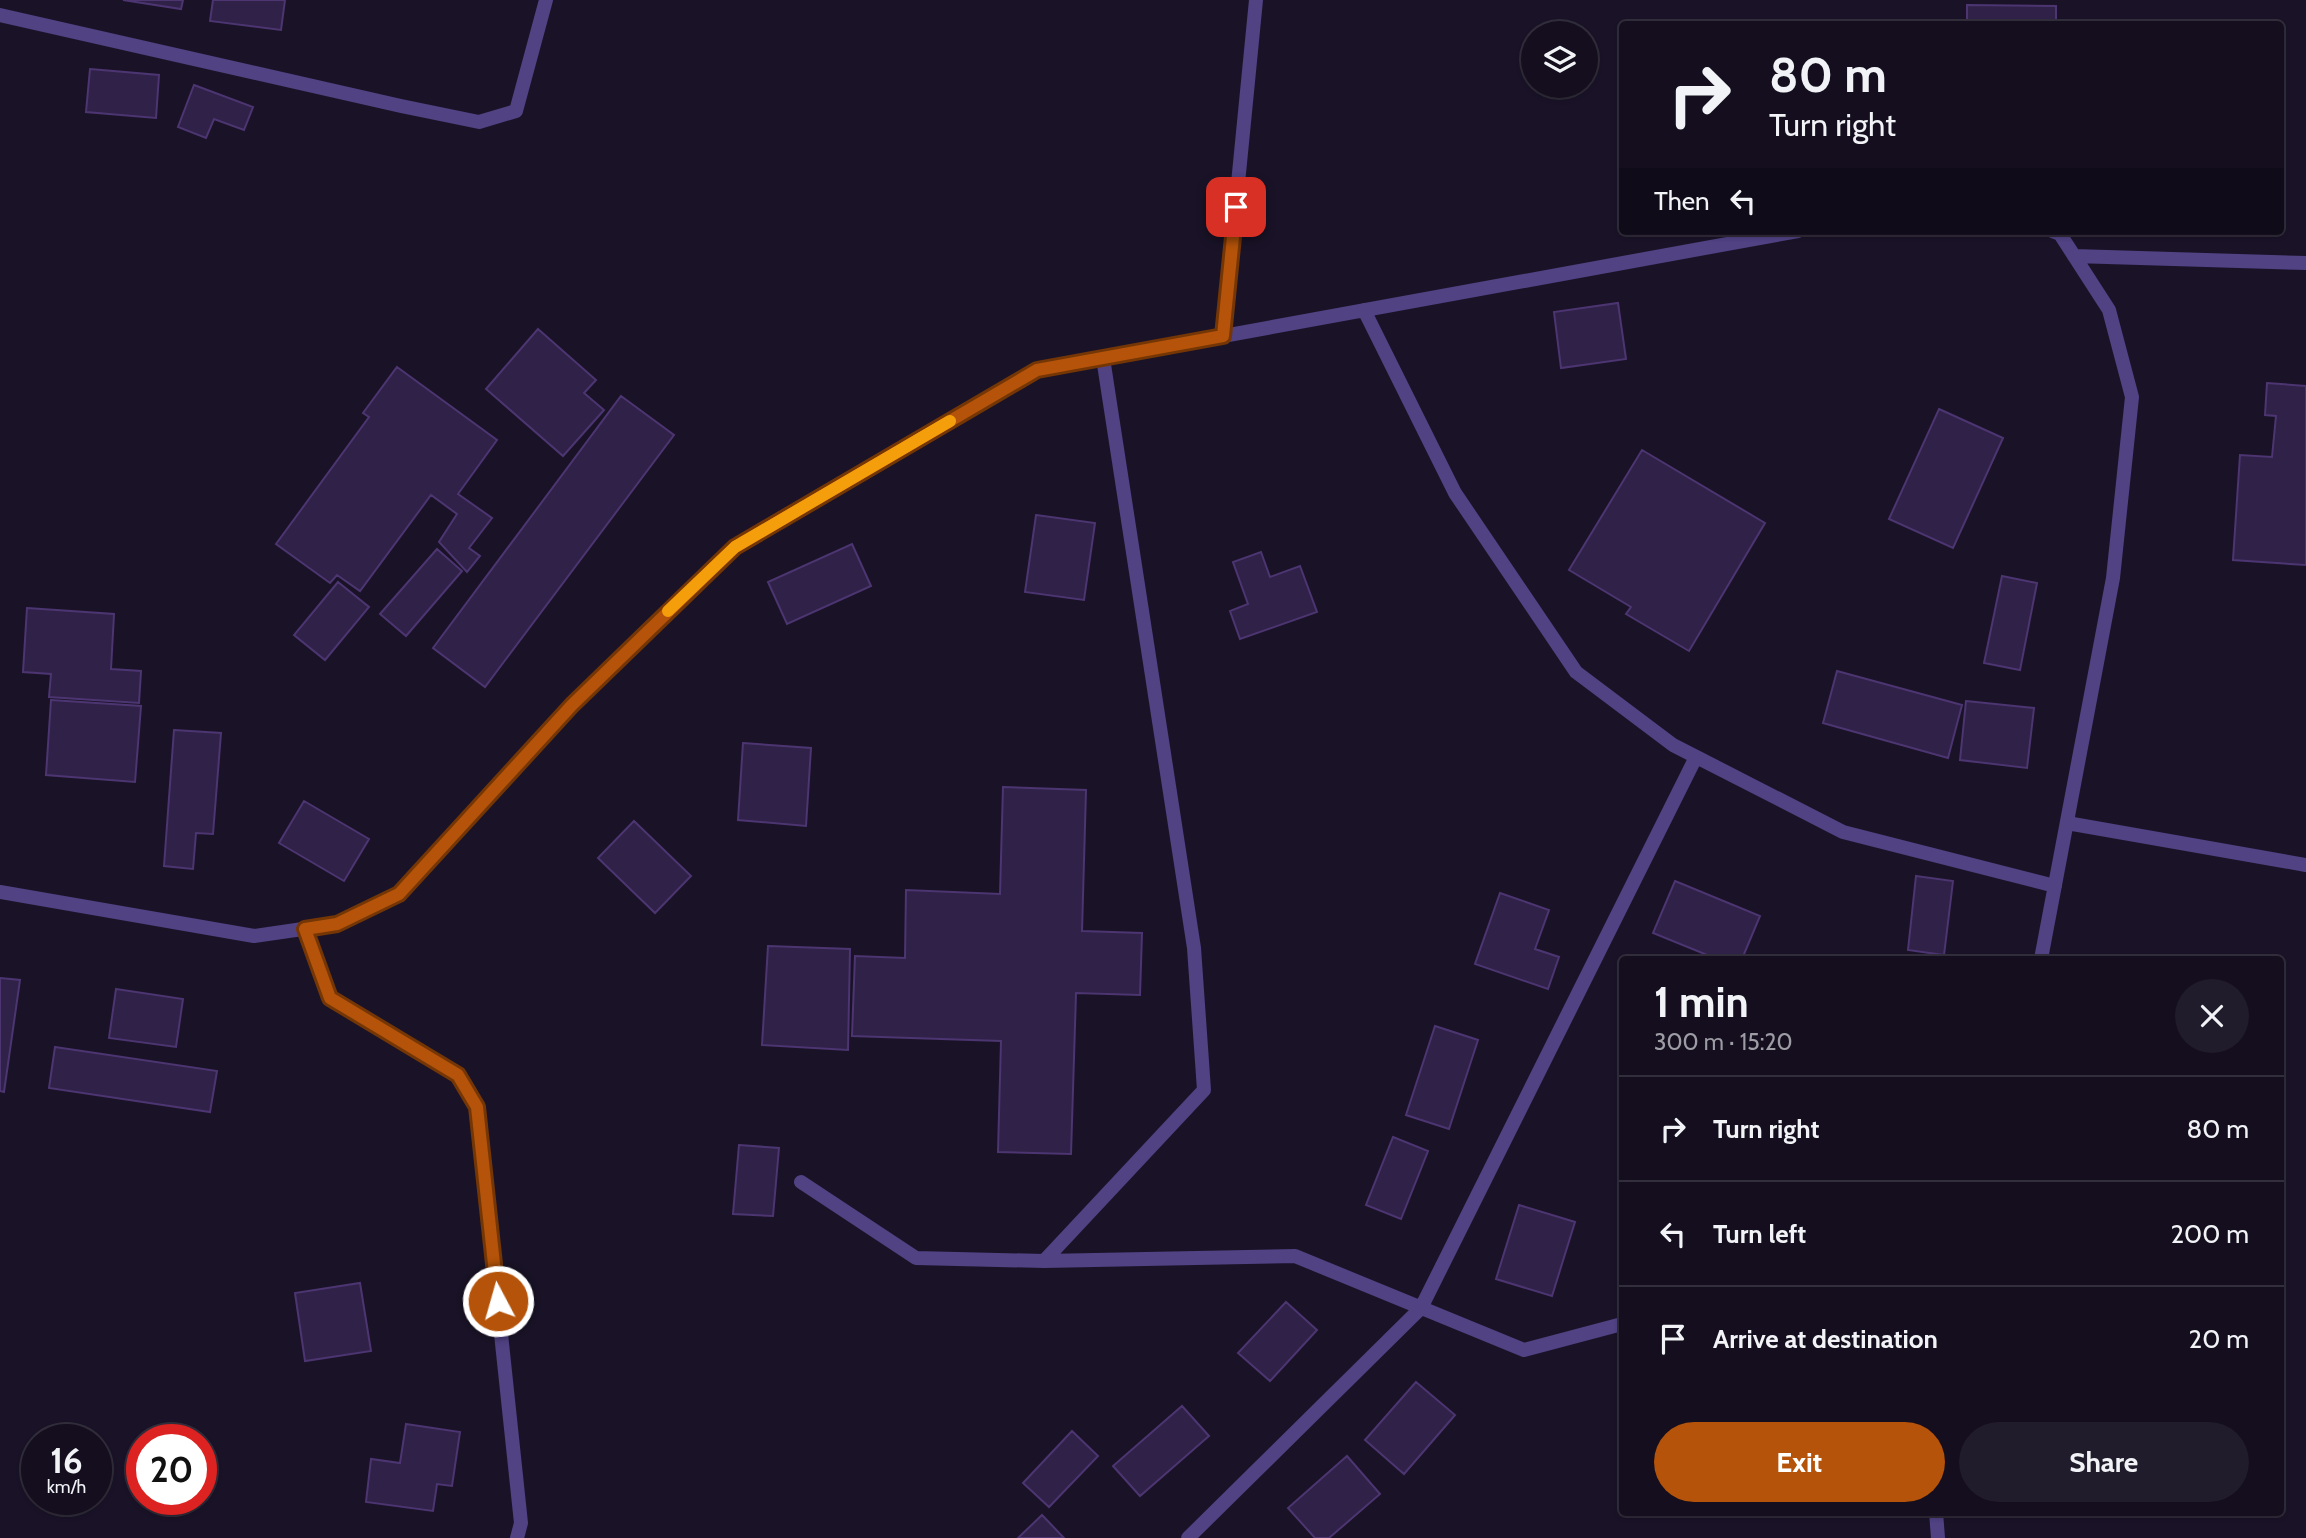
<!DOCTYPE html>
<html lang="en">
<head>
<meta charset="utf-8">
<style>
	:root { --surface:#140e1e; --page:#211c2b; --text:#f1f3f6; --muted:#9d9ca4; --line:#332e3c; --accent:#b45309 }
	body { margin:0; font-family:Cabin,sans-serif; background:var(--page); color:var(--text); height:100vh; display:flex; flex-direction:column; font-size:26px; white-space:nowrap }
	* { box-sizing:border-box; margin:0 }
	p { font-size:23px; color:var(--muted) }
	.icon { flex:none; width:38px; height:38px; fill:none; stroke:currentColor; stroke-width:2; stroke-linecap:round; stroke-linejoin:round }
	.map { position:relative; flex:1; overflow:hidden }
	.drawer { position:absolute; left:1619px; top:956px; width:665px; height:560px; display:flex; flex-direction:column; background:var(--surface); border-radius:7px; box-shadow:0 2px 5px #0004,0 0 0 2px var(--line) }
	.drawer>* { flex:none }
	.banner { position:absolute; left:1619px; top:21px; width:665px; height:214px; border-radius:7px; box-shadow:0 2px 5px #0004,0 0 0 2px var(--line); background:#140e1e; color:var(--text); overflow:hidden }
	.buttons { position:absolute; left:1521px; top:21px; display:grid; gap:14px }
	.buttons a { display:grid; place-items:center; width:77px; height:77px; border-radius:50%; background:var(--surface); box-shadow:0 2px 5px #0004,0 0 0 2px var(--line); font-size:35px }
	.speed { position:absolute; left:21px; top:1424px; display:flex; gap:14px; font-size:35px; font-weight:700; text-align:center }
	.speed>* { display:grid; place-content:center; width:91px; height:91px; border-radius:50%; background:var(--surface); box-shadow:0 2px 5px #0004,0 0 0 2px var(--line); line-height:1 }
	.speed small { font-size:18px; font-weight:400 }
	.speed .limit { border:10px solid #d22; background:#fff; color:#111 }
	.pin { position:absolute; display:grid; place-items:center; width:60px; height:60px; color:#fff; margin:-30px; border-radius:14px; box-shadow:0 4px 10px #0006 }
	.me { position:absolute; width:77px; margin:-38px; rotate:354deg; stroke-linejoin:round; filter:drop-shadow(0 0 5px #0008) }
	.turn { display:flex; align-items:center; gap:24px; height:147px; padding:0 35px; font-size:32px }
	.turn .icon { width:91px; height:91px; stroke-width:2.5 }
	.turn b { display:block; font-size:49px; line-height:60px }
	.then { display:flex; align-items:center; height:66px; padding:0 35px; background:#0003; gap:14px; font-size:26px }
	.round { display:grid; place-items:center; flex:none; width:74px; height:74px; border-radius:37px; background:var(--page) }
	.headline { display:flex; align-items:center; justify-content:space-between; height:119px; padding:0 35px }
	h1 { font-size:42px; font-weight:800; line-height:52px }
	.button { display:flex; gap:14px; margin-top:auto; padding:14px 35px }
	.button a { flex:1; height:80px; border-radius:42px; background:var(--accent); color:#fff; font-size:28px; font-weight:800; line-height:80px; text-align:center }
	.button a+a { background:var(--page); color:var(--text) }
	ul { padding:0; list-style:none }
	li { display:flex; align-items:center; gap:21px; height:105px; padding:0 35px; border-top:2px solid var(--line) }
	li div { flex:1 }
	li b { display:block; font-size:26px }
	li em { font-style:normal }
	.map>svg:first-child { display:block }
	.building { fill:#2f2147; stroke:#4c3571; stroke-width:2 }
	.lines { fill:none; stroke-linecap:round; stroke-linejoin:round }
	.service { stroke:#504283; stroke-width:14 }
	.route-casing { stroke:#753606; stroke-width:18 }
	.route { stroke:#b45309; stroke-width:12 }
	.slow { stroke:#f59e0b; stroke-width:12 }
</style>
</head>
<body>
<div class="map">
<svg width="2306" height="1538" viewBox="0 0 2306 1538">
	<rect width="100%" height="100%" fill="#1a1328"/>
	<path class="building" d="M123,0H183L181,9Z
		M213,0H285L281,30L210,21Z
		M1967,5L2056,6V24H1967Z
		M90,69L159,75L156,118L86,112Z
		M194,85L253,107L244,130L214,119L206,138L178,127Z
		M1618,303L1626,359L1561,368L1554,312Z
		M538,329L596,380L584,393L604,410L563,456L486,389Z
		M397,367L497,440L458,494L492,518L469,548L480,556L467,572L439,542L457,514L431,495L360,591L337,575L330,583L276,544L369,417L363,413Z
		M2267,383L2306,386V565L2233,560L2240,455L2272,457L2276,416L2265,415Z
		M621,396L674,435L485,687L433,648Z
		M1939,409L2003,438L1953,548L1889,519Z
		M1642,450L1765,523L1689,651L1626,614L1631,607L1569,570Z
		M1036,515L1095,523L1084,600L1025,592Z
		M852,544L871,586L787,624L768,582Z
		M437,549L462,571L406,636L380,614Z
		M1261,552L1270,577L1300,566L1317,612L1240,639L1230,611L1248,604L1233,562Z
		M2002,576L2037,583L2020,670L1984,663Z
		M338,582L369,607L325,660L294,635Z
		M27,608L114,614L111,669L141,671L139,703L49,697L51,674L23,672Z
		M1837,671L1962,705L1948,758L1823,723Z
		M51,700L141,706L135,782L46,775Z
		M1966,701L2034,708L2027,768L1960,760Z
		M174,730L221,733L213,834L196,833L193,869L164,866Z
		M743,743L811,748L806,826L738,820Z
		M1003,787L1086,790L1082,931L1142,933L1140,995L1076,993L1071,1154L998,1152L1001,1041L852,1036L855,956L905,958L906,890L1000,894Z
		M304,801L369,839L344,881L279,843Z
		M634,821L691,876L655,913L598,858Z
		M1916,876L1953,881L1944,955L1908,950Z
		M1675,881L1760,916L1742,959H1717L1653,933Z
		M1500,893L1549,910L1535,949L1559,957L1548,989L1475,964Z
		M768,946L850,949L848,1050L762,1045Z
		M0,978L20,980L4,1092L0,1091Z
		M116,989L183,999L176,1047L109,1038Z
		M1435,1026L1478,1040L1449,1129L1406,1115Z
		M55,1047L217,1071L210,1112L49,1088Z
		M1393,1137L1428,1151L1401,1219L1366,1205Z
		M739,1145L779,1148L773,1216L733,1214Z
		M1519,1205L1575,1222L1552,1296L1496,1279Z
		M360,1283L371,1351L305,1361L295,1293Z
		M1286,1302L1317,1330L1270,1381L1238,1353Z
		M1416,1382L1455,1415L1404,1474L1365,1440Z
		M1182,1406L1209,1436L1140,1496L1113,1466Z
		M406,1424L460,1432L452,1486L437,1484L433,1511L366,1502L371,1459L400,1463Z
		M1072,1431L1098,1456L1049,1507L1023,1483Z
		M1347,1456L1380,1494L1329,1538H1315L1288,1508Z
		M1042,1515L1064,1538H1018Z"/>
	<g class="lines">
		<path class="service" d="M0,15L401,106L479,122L516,111L546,0
			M2074,256L2306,263
			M1364,310L1455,493L1576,672L1673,745L1843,832L2055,886
			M1223,336L1256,0
			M2067,823L2306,865
			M0,892L254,936L337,924L399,894L572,705L735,547L1037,370L1798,231
			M305,929L330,998L458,1075L477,1107L521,1523L517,1538
			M2041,959L2113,578L2132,397L2109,310L2060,234L2052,231
			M801,1182L916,1258L1044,1261L1204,1090L1194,948L1103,358
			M1044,1261L1295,1256L1524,1350L1622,1324
			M1936,1512L1938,1538
			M1188,1538L1421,1308L1696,757"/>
	</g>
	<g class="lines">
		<g class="route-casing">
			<path id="route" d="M498,1301L477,1107L458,1075L330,998L305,929L337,924L399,894L572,705L735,547L1037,370L1223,336L1236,207"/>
		</g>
		<use href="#route" class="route"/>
		<path class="slow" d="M668,611L735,547L950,421"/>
	</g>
</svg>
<div class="buttons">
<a><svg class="icon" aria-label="layers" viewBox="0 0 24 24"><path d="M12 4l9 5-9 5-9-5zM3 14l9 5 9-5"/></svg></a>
</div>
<div class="speed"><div>16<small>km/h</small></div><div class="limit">20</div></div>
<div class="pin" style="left:1236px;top:207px;background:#d93025"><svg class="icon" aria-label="arrive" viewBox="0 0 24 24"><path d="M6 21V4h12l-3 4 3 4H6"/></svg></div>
<svg class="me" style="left:498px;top:1301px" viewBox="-20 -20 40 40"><circle r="17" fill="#b45309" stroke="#fff" stroke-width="3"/><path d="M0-11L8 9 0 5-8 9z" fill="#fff"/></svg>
<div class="banner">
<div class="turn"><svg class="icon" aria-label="right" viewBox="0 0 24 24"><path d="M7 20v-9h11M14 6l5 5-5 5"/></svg><div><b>80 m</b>Turn right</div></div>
<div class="then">Then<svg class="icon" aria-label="left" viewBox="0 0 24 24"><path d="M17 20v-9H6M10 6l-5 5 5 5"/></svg></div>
</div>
<section class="drawer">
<div class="headline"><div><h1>1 min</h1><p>300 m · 15:20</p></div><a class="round"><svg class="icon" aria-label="close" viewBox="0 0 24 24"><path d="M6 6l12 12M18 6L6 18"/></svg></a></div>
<ul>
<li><svg class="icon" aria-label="right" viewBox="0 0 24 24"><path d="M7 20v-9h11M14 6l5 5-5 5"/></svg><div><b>Turn right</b></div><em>80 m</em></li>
<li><svg class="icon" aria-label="left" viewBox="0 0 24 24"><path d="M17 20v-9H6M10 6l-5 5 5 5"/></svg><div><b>Turn left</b></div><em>200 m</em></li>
<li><svg class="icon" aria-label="arrive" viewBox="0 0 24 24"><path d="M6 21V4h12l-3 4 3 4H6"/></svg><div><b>Arrive at destination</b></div><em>20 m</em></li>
</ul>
<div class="button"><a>Exit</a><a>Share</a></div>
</section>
</div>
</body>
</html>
